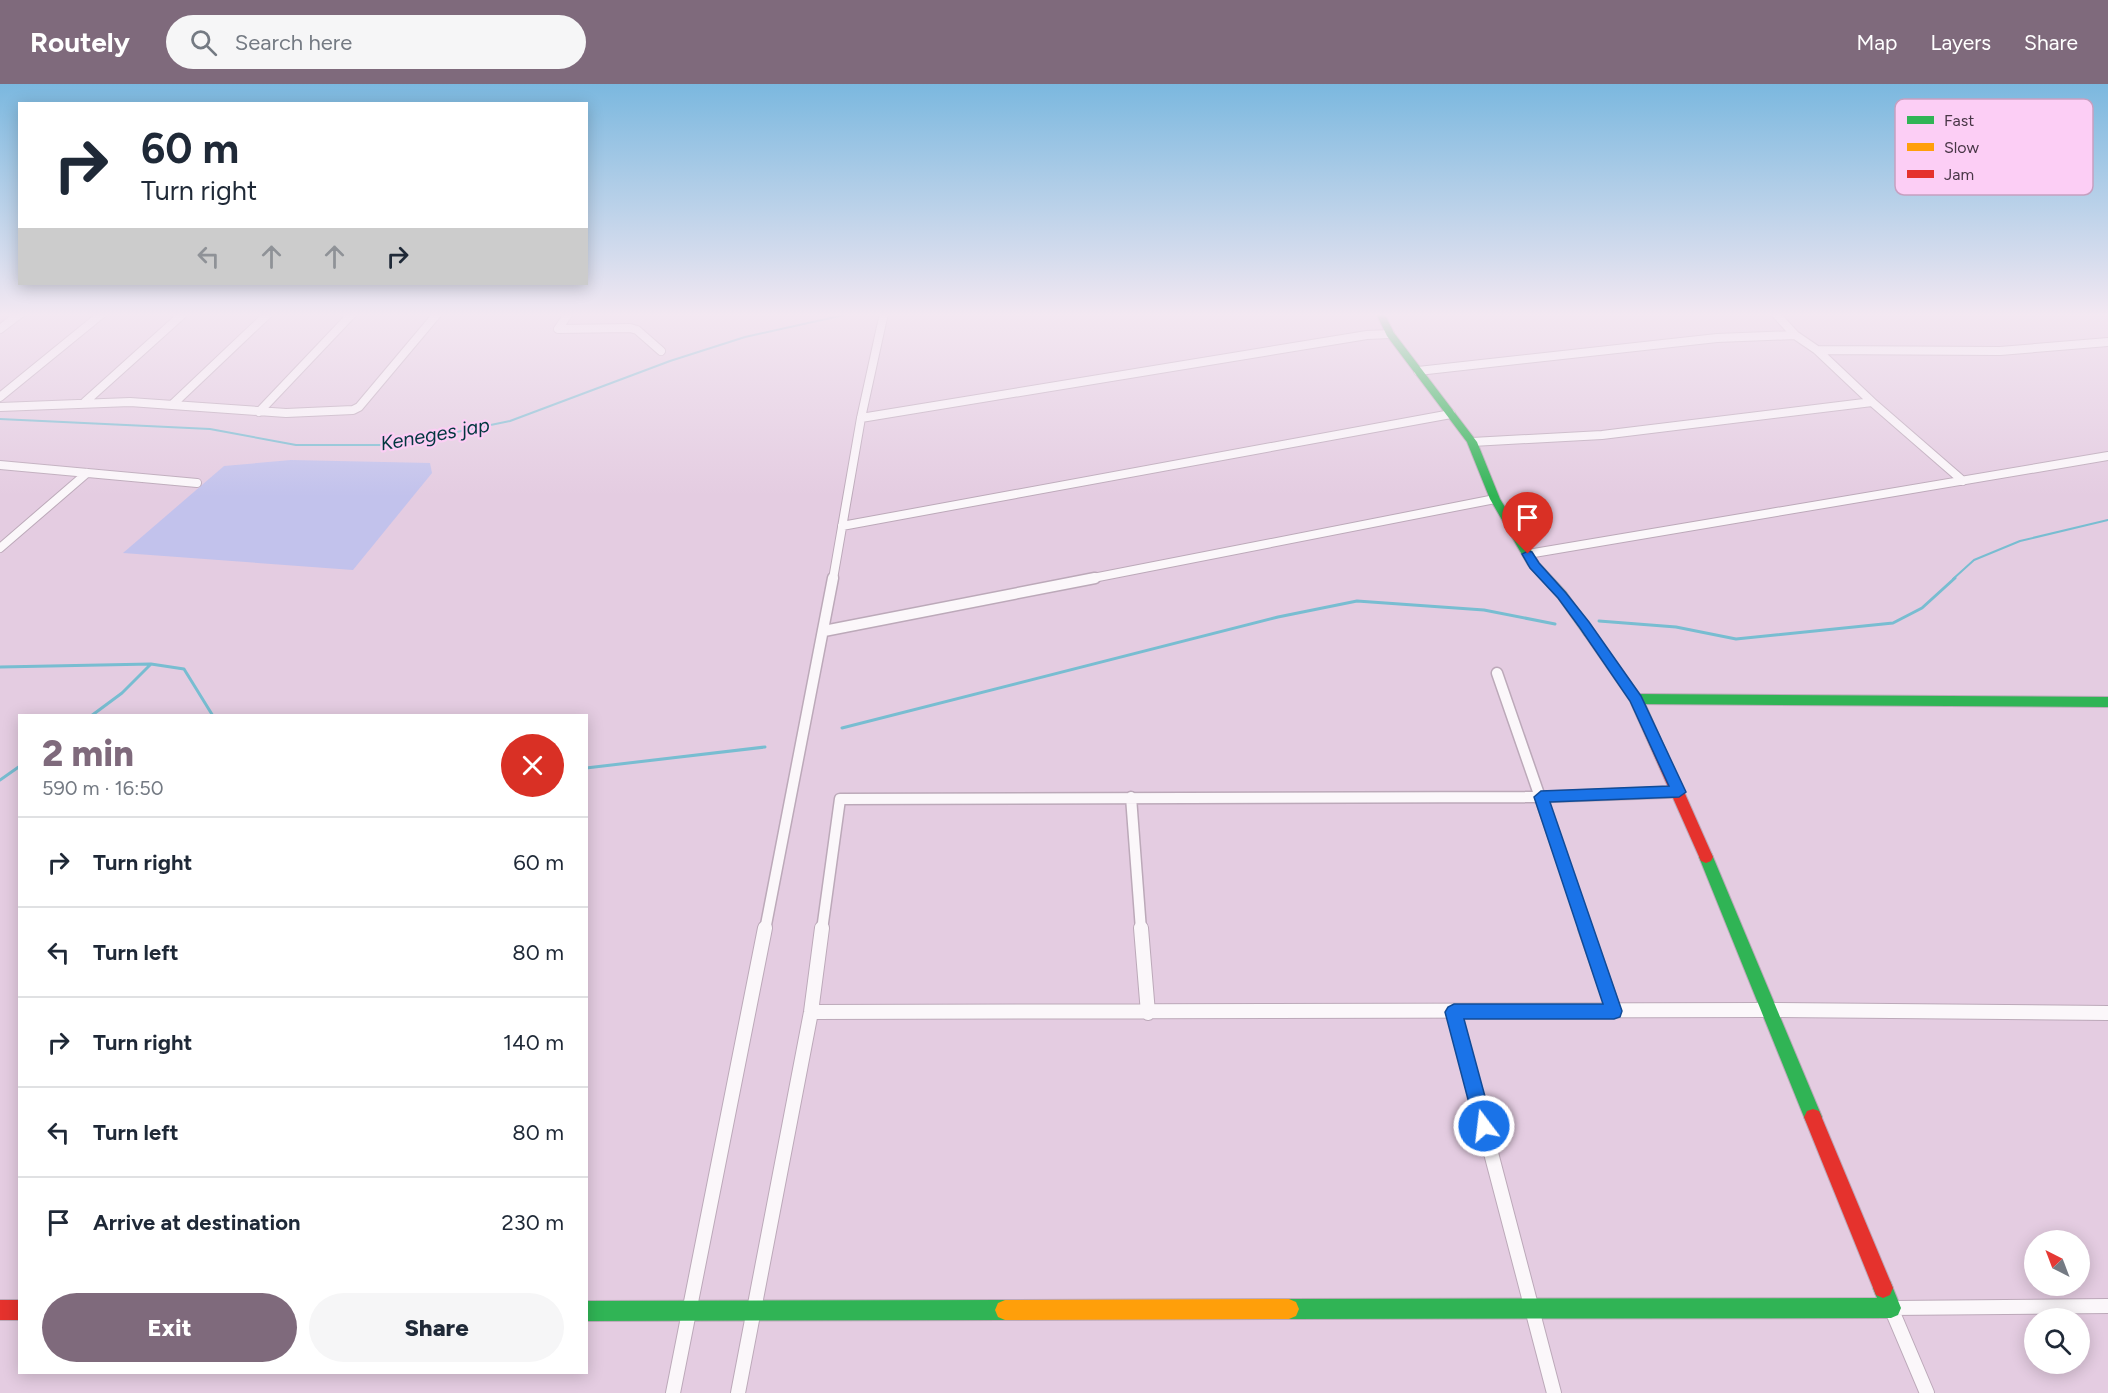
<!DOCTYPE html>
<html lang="en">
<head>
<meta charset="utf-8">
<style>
	:root { --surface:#fff; --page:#f6f6f7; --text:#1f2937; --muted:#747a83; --line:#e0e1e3; --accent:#7f6a7c }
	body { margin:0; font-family:Figtree,sans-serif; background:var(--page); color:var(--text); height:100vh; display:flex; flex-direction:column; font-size:22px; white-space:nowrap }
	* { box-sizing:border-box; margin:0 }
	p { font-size:20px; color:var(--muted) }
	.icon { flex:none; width:33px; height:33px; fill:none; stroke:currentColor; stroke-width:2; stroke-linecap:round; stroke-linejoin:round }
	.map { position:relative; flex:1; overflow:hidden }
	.drawer { position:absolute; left:18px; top:630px; width:570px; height:660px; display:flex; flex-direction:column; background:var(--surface); border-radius:0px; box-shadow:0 3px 15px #0003 }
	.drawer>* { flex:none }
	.hud { position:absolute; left:18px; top:18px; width:570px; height:183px; border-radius:0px; box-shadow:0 3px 15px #0003; background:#fff; color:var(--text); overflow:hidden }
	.needle { width:39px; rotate:318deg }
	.tools { position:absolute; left:2024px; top:1146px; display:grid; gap:12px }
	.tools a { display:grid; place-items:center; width:66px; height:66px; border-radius:50%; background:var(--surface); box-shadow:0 3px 15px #0003; font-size:30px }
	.pin { position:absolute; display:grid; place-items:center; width:51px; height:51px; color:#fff; margin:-62px -26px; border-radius:50% 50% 50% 0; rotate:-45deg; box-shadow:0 0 6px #0007 }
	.pin .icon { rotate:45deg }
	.me { position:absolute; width:66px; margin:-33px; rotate:345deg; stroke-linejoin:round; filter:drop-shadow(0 0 4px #0008) }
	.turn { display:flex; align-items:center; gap:21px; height:126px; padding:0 24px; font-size:27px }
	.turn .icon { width:78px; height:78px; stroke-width:2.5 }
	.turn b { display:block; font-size:42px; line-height:51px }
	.lanes { display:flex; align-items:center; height:57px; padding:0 24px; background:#0003; justify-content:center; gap:30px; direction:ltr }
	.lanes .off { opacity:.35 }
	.round { display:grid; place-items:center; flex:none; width:63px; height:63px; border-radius:32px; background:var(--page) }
	.headline { display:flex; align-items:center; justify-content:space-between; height:102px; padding:0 24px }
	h1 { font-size:36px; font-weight:800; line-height:45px; color:var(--accent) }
	.button { display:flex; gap:12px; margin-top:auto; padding:12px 24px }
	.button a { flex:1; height:69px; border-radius:36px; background:var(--accent); color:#fff; font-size:24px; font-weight:800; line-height:69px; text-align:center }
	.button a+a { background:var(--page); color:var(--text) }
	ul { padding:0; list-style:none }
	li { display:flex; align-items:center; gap:18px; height:90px; padding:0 24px; border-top:2px solid var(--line) }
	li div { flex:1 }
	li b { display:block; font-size:22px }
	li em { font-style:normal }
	header { display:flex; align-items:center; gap:36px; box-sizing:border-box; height:84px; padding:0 30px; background:var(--accent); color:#fff }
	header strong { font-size:28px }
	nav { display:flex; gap:33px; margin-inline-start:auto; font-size:21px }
	.search { width:420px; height:54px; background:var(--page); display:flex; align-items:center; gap:15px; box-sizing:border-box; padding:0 21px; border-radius:33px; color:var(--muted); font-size:22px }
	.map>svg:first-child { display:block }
	.green { fill:#c2c2ec }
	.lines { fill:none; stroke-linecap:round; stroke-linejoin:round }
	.stream-far1 { stroke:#78bdd1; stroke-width:2 }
	.stream { stroke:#78bdd1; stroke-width:3 }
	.street-far2-casing { stroke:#bca9b9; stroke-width:10 }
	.street-far1-casing { stroke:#bca9b9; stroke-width:13 }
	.street-casing { stroke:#bca9b9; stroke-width:16 }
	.fast-casing { stroke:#bca9b9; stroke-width:2 }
	.slow-casing { stroke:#bca9b9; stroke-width:2 }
	.jam-casing { stroke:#bca9b9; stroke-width:2 }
	.street-far2 { stroke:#fbf7fa; stroke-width:8 }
	.street-far1 { stroke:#fbf7fa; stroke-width:10 }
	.street { stroke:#fbf7fa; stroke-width:14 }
	.fast { fill:#30b455; fill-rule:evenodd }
	.slow { fill:#ff9f0a; fill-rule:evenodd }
	.jam { fill:#e5322d; fill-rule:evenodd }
	.route { fill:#1a73e8; stroke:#114b97; stroke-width:1.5 }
	.labels { text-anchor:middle; stroke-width:4.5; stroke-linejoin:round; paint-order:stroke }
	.far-water-label { font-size:20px; font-style:italic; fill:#01363f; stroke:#fccef5 }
	.key { fill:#fccef5; stroke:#c6a0c0; stroke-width:1.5 }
	.key-label { font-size:16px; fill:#483646 }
</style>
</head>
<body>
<header>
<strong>Routely</strong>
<div class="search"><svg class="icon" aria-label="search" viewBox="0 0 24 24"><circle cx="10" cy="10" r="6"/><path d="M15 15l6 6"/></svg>Search here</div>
<nav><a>Map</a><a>Layers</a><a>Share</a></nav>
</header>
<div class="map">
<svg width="2108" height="1309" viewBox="0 0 2108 1309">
	<rect width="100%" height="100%" fill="#e4cce1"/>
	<path class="green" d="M291,376L430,379L432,389L353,486L123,469L224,382Z"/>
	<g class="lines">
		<path class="stream-far1" d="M0,335L210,345L296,361H394L510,337L670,277L745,253L853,229
			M1953,495L1974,476L2020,457L2108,436"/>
		<path class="stream" d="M1599,537L1676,543L1736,555L1893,539L1922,524L1955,494
			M0,583L151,580L184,585L213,632
			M91,632L122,609L150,581
			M842,644L1278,533L1357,517L1484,526L1555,540
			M586,684L765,663
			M0,696L20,682"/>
		<g class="street-far2-casing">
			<path id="street-far2" d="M569,229L558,245L630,244L637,246L661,267
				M0,245L21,229
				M1795,251L1817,266L1872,318L1963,397
				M1817,266L2000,267L2108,258
				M1418,287L1717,254L1795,251L1775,229
				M0,313L103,229
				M85,318L184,229
				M173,320L269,229
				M0,323L130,318L286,329L353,326L359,323L438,229
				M259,328L353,229
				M861,334L1367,251L1390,250
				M1472,358L1602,351L1872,318
				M0,381L197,399
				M842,442L1451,330
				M0,464L87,389
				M1528,470L2108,372
				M833,495L861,334L884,229
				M1088,495L1495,415"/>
		</g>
		<g class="street-far1-casing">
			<path id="street-far1" d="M824,547L1095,494
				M1497,589L1586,846
				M1131,713L1141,846
				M765,846L833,494
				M822,846L840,715L1541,713L1679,708"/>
		</g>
		<g class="street-casing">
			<path id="street" d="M1141,844L1148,929
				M1585,844L1614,927
				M811,928L1767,926L2108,929
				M1454,928L1554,1309
				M673,1309L765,844
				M738,1309L811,928L822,844
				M1927,1309L1891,1224L2108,1222"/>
		</g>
		<g class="fast-casing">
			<path id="fast" d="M1376,229H1384L1394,249L1477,358L1500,415L1539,479L1566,508L1593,546L1595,549L1593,552H1585L1558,514L1528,481L1490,415L1467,358L1387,252Z
				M1636,610L2108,613V623L1636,620L1629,615Z
				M1706,767L1711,769L1713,773L1822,1033L1819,1039L1813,1041L1807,1039L1804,1033L1699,773L1701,769Z
				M1883,1194L1890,1197L1901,1224L1898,1231L1891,1234L1289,1235L1282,1232L1279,1225L1282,1218L1289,1215L1877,1214L1873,1204L1876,1197Z
				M1005,1216L1012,1219L1015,1226L1012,1233L1005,1236L586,1237V1217Z"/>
		</g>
		<g class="slow-casing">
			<path id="slow" d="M1289,1215L1296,1218L1299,1225L1296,1232L1289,1235L1005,1236L998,1233L995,1226L998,1219L1005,1216Z"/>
		</g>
		<g class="jam-casing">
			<path id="jam" d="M1589,545L1593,546L1643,615L1713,773L1711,777L1706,779L1701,777L1630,617L1583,549Z
				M1813,1025L1819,1027L1893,1204L1890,1211L1883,1214L1876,1211L1804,1033L1807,1027Z
				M0,1216H20V1236H0Z"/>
		</g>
		<use href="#street-far2" class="street-far2"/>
		<use href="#street-far1" class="street-far1"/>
		<use href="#street" class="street"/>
		<use href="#fast" class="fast"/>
		<use href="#slow" class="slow"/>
		<use href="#jam" class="jam"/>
	</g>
	<linearGradient id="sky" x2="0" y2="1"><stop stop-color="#7bb8df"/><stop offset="0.56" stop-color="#f3e8f2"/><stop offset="1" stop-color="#f3e8f2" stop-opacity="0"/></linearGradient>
	<rect width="2108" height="412" fill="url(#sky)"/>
	<path class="route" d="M1528,467L1532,468L1539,479L1566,509L1589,538L1641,612L1686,708L1679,713L1550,718L1622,927L1620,933L1614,935H1464L1493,1042L1490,1048L1484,1051L1477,1048L1475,1042L1445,928L1448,923L1454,920H1603L1534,713L1541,707L1669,702L1630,617L1580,544L1558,514L1530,484L1522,470Z"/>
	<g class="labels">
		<g class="far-water-label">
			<text transform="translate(435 350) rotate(-10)" y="7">Keneges jap</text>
		</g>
	</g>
	<rect x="1895" y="15" width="198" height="96" rx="9" class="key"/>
	<rect x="1907" y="32" width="27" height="8" fill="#30b455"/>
	<rect x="1907" y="59" width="27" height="8" fill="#ff9f0a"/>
	<rect x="1907" y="86" width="27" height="8" fill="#e5322d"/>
	<g class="key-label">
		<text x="1944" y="42">Fast</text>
		<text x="1944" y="69">Slow</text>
		<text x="1944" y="96">Jam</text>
	</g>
</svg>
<div class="tools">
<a><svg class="needle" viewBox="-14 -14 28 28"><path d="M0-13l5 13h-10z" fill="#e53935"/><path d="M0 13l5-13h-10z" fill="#747a83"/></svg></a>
<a><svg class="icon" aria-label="search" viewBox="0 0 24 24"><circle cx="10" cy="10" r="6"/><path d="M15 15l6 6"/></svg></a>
</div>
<div class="pin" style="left:1528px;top:470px;background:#d93025"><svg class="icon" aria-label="arrive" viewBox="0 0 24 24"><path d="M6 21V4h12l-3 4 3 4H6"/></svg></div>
<svg class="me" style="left:1484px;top:1042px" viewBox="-20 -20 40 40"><circle r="17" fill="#1a73e8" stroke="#fff" stroke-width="3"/><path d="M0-11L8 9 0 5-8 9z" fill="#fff"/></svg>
<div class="hud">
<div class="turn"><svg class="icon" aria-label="right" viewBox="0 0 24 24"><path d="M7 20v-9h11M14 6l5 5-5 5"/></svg><div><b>60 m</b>Turn right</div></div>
<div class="lanes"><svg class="icon off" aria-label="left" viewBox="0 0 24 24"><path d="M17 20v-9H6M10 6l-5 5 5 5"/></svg><svg class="icon off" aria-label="ahead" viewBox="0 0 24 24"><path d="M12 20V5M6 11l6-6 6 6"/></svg><svg class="icon off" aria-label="ahead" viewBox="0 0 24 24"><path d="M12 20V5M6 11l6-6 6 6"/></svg><svg class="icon" aria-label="right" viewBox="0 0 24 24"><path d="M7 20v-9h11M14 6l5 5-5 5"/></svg></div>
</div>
<section class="drawer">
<div class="headline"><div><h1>2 min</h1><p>590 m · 16:50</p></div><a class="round" style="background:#d93025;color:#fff"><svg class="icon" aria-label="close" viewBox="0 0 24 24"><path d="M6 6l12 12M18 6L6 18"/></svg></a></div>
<ul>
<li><svg class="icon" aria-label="right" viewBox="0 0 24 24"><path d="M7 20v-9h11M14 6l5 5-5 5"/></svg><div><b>Turn right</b></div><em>60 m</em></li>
<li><svg class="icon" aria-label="left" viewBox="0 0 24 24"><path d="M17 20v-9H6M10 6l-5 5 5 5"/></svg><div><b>Turn left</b></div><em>80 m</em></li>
<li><svg class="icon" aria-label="right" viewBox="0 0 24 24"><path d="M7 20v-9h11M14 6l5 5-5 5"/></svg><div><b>Turn right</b></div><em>140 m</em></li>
<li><svg class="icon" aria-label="left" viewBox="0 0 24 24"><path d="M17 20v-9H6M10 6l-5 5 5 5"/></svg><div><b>Turn left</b></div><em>80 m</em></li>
<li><svg class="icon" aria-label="arrive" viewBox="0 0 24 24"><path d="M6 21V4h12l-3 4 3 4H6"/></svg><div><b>Arrive at destination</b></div><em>230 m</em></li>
</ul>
<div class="button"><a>Exit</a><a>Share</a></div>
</section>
</div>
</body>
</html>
